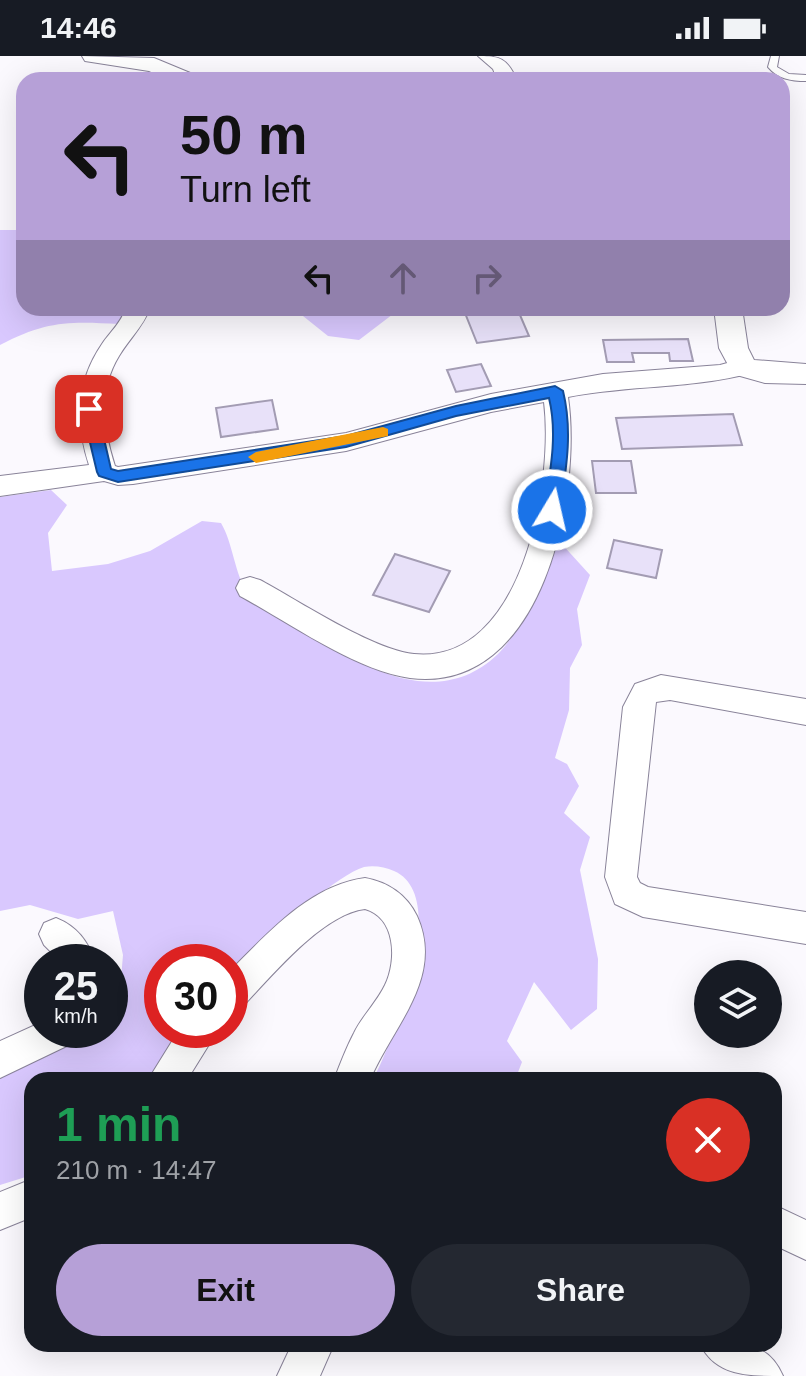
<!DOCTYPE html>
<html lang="en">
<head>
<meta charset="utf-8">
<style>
	:root { --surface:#171b24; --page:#242831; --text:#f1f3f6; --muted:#9ea1a6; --accent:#b6a0d7 }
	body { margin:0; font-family:Arial,sans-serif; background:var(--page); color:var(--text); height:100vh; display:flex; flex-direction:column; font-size:30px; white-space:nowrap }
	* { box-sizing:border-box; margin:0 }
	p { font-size:26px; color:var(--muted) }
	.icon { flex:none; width:44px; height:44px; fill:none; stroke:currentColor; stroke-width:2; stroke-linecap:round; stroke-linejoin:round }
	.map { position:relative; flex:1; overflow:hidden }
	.drawer { position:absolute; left:24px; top:1016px; width:758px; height:280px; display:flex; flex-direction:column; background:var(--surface); border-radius:24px; box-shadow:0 8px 32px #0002 }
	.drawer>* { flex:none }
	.top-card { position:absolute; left:16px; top:16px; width:774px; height:244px; border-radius:24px; box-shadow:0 8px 32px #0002; background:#b6a0d7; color:#111; overflow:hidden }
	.controls { position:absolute; left:694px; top:904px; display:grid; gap:16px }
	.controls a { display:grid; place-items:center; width:88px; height:88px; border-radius:50%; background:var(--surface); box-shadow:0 8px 32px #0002; font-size:40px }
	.speed { position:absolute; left:24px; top:888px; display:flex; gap:16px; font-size:40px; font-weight:700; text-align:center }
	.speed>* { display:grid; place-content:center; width:104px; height:104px; border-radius:50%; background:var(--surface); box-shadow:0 8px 32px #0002; line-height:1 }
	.speed small { font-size:20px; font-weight:400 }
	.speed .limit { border:12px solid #d22; background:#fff; color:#111 }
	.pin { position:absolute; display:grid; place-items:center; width:68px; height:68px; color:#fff; margin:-34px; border-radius:16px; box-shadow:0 4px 12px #0006 }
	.me { position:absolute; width:88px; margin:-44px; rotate:9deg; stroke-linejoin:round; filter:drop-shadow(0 0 6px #0008) }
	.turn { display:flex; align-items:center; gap:28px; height:168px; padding:0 32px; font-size:36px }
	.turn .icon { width:104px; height:104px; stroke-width:2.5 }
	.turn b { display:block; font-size:56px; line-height:68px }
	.lanes { display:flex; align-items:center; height:76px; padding:0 32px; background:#0003; justify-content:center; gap:40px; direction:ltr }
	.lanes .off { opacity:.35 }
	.round { display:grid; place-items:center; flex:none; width:84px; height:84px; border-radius:42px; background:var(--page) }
	.overview { display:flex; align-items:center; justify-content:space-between; height:136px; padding:0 32px }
	h1 { font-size:48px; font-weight:800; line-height:60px; color:#1e9e55 }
	.cta { display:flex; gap:16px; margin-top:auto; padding:16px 32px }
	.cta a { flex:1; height:92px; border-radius:48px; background:var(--accent); color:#111; font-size:32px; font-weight:800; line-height:92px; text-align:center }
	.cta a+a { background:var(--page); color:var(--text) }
	.status { display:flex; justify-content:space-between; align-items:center; height:56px; padding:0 40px; background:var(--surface); direction:ltr }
	.status svg { height:22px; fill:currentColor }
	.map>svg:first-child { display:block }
	.green { fill:#d9c8fe }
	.building { fill:#e8e1f9; stroke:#a39cb3; stroke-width:2 }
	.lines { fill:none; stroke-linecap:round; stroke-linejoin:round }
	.service-casing { stroke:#898399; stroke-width:2 }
	.minor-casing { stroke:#898399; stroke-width:2 }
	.tertiary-casing { stroke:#898399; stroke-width:2 }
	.service { fill:#fff; fill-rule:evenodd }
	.minor { fill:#fff; fill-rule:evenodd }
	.tertiary { fill:#fff; fill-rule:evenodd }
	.route { fill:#1a73e8; stroke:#114b97; stroke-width:2 }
	.slow { fill:#f59e0b }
</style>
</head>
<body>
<div class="status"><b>14:46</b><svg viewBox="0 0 49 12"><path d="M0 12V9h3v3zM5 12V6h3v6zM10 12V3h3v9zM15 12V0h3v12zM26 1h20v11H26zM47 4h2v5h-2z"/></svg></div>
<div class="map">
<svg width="806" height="1320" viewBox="0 0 806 1320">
	<rect width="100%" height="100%" fill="#fbf9fe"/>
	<path class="green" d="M0,174H24V252H127L119,268C69,265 45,265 0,289Z
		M293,252H401L359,284L328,280Z
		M51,434L67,449L48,477L52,515L108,508L150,495L202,465L221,467C233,487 235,519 247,536C255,547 309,576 324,586C377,619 444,650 498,598C522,575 544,517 560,486L590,519L577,553L582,589L570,612L569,654L555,702L567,708L579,730L564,757L590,781L580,814L598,903L597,953L571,974L534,926L507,985L522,1006L515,1024H373C393,984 452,840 394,815C385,811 374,809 364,811C334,820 270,882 243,905L230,919V906H162V974H189L151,1024H32V1119L0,1129V1015L82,974H110V953L119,947L123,899L113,855L78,863L30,849L0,855V441Z"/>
	<path class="building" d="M463,252H517L529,280L477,287Z
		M688,283L693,305H670L669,297H632L634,306H607L603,284Z
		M481,308L491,330L456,336L447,314Z
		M272,344L278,373L221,381L216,352Z
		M733,358L742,389L622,393L616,362Z
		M592,405H631L636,437H596Z
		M614,484L662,494L656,522L607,512Z
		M395,498L450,515L429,556L373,539Z"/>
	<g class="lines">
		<g class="service-casing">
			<path id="service" d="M771,0H779L777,11L789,18L806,19V25C791,25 778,23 768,11Z"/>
		</g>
		<g class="minor-casing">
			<path id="minor" d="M478,0C500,0 507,2 517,24H497L493,13Z
				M126,252H150C143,271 129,283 119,300C98,334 103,373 115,410L118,411L346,377L491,338L603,318L720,309L742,303L751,305L754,311L751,317C691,333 629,329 568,341C582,438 543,639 410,622C356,615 288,566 240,540L236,532L240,524L250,521L260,524C299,545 373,594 414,598C523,609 554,425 544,346L491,356L346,395L133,428L118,429L104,425L0,440V420L89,409C75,366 76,326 102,288C110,276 121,267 126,252Z
				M661,619L806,643V669L670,644L656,646L637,821L640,827L648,831L806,856V888L643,861L615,848L605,821L623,651L635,628Z
				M365,822C388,826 407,839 417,860C445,922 392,971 370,1024H334C340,1008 346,992 354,977C362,960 377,946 385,929C397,904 396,862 365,853C322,858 271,921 242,951L230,956V915C267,878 310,829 365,822Z
				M56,862C78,871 87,885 96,906H61L44,889L39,878L44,867Z
				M42,966V974H81L75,986L0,1022V985Z
				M179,974H218L187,1024H148Z
				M32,1123V1161L0,1174V1136Z
				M774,1149L806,1164V1204L774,1189Z
				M292,1288H334L320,1320H277Z
				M700,1288C736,1288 766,1281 783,1320C747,1320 716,1320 700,1288Z"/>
		</g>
		<g class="tertiary-casing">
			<path id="tertiary" d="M82,0L154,2L195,19L199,24H168L149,15L85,5Z
				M714,252H742L748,292L754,304L806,308V328L765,327L733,318L719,292Z"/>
		</g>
		<use href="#service" class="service"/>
		<use href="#minor" class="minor"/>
		<use href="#tertiary" class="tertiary"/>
	</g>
	<path class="route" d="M555,330L563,335C573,376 566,414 560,454L552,460L544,454C550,417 558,379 549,342L456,360L346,391L118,426L99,420L97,416L82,353L89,348L97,353L111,413L118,415L346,380L456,350Z"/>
	<path class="slow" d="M383,371L388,373V380L256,407L248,401L256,396Z"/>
</svg>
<div class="controls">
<a><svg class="icon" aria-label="layers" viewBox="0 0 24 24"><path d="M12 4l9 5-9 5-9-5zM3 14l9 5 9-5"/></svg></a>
</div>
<div class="speed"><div>25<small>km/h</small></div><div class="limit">30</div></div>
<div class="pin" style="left:89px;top:353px;background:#d93025"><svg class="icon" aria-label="arrive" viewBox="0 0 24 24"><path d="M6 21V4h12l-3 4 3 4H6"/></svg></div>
<svg class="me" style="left:552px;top:454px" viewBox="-20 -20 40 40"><circle r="17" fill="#1a73e8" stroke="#fff" stroke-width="3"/><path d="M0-11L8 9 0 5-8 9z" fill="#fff"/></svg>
<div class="top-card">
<div class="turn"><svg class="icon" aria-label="left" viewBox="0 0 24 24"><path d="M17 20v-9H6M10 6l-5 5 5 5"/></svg><div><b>50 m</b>Turn left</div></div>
<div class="lanes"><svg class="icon" aria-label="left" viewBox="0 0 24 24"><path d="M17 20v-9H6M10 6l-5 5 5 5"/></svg><svg class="icon off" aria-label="ahead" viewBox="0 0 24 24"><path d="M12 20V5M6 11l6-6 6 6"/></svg><svg class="icon off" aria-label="right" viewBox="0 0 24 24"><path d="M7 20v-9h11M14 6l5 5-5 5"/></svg></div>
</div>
<section class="drawer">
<div class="overview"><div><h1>1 min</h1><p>210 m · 14:47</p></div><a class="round" style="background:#d93025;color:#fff"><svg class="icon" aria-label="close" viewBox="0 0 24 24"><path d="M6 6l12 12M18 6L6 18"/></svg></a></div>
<div class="cta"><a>Exit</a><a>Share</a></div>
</section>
</div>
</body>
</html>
